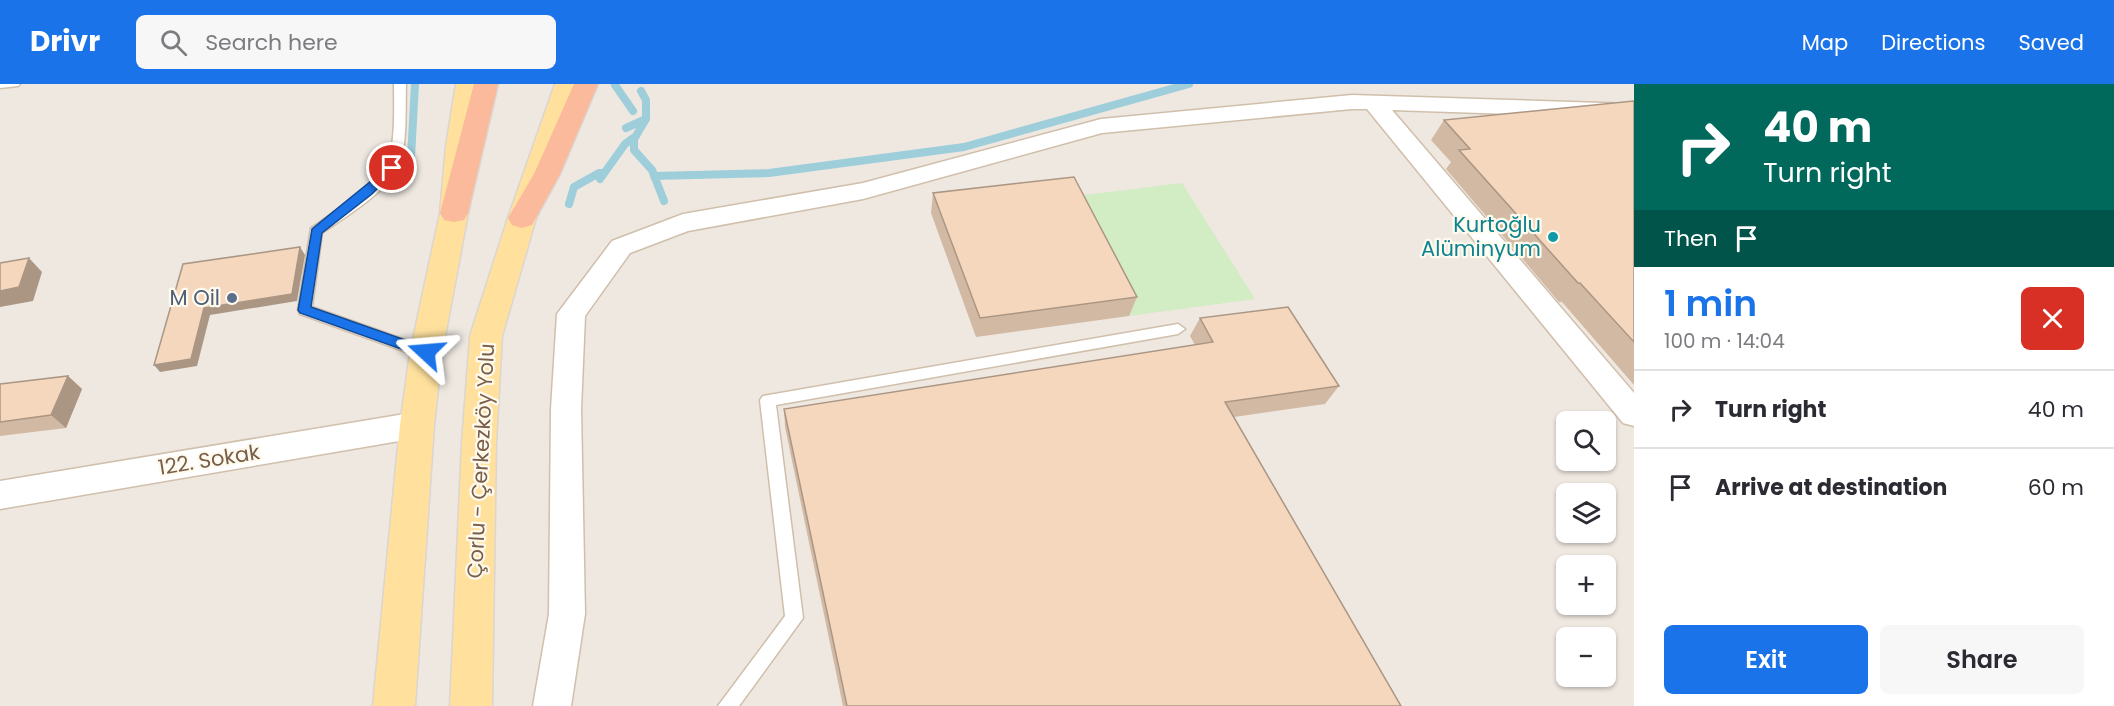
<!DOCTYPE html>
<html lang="en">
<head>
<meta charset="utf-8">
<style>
	:root { --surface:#fff; --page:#f7f7f7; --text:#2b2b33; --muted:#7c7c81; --line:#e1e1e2; --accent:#1a73e8 }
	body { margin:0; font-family:Poppins,sans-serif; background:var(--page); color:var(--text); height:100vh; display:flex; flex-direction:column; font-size:22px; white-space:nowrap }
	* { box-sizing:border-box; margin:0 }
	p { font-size:20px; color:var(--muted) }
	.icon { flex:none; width:33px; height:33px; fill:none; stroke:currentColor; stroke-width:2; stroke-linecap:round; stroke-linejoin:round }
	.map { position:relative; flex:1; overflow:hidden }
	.drawer { display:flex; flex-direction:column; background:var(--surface); width:480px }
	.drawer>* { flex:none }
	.hud { background:#00695c; color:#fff; overflow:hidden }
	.controls { position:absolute; left:1556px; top:327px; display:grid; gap:12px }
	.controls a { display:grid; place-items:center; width:60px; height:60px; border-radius:9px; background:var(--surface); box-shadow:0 2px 4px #0004; font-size:30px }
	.pin { position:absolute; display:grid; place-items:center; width:51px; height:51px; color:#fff; margin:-26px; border:3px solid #fff; border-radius:50%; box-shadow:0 2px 6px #0007 }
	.me { position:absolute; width:66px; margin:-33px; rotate:289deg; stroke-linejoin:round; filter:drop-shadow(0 0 4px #0008) }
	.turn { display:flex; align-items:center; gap:21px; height:126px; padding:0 30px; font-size:27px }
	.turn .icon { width:78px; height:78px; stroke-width:2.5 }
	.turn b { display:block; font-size:42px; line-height:51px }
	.then { display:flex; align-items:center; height:57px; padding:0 30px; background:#0003; gap:12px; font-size:22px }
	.round { display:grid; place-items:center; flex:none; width:63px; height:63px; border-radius:9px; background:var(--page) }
	.head { display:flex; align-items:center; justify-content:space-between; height:102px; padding:0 30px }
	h1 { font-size:36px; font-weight:600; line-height:45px; color:var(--accent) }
	.cta { display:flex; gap:12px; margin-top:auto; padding:12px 30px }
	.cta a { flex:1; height:69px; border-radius:9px; background:var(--accent); color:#fff; font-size:24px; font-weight:600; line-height:69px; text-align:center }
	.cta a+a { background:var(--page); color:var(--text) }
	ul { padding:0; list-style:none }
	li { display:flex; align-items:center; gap:18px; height:78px; padding:0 30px; border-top:2px solid var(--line) }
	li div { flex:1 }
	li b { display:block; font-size:22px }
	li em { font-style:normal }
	header { display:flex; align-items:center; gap:36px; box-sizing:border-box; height:84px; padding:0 30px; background:var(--accent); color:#fff }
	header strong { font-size:28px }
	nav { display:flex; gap:33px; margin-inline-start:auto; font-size:21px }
	.search { width:420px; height:54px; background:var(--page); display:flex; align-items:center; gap:15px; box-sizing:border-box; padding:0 21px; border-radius:9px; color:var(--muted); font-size:22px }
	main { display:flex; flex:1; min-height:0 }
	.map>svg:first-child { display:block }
	.industrial { fill:#eee8e1; fill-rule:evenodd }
	.green { fill:#d2ecc4 }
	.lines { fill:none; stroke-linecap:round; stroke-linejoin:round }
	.stream { stroke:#9fcedb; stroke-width:8 }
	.service-casing { stroke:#d0bfab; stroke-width:3 }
	.minor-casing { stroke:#d0bfab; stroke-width:3 }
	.primary-casing { stroke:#dcd5d0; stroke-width:3 }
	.motorway-casing { stroke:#dcd5d0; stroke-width:3 }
	.service { fill:#fff; fill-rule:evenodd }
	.minor { fill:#fff; fill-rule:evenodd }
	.primary { fill:#ffe19d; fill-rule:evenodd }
	.motorway { fill:#faba9b; fill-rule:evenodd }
	.wall { fill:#d2b9a3 }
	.shaded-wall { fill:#ab9684 }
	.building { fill:#f4d7bd; stroke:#ab9684; stroke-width:1.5 }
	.route { fill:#1a73e8; stroke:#114b97; stroke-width:1.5 }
	.culture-dot { fill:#0f9aa8; stroke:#fffaee; stroke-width:2 }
	.service-dot { fill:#5c6f8a; stroke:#fffaee; stroke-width:2 }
	.labels { text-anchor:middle; stroke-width:4.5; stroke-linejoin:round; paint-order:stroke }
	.culture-label { font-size:21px; fill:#0d838f; stroke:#fffaee; text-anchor:end }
	.service-label { font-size:21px; fill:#4e5e75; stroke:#fffaee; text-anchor:end }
	.street-label { font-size:21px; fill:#795e49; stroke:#fffaee }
</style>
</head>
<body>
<header>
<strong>Drivr</strong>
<div class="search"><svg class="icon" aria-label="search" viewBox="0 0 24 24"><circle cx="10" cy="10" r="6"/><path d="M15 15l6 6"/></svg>Search here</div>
<nav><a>Map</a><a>Directions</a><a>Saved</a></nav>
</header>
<main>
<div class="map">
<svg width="1634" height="622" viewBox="0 0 1634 622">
	<rect width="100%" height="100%" fill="#fdf6e7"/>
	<path class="industrial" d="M0,0H1634V622H0ZM1566,338H1605V376H1566ZM1566,410H1605V448H1566ZM1566,482H1605V520H1566ZM1566,554H1605V592H1566Z"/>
	<path class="green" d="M1182,99L1255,215L1129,232L1069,113Z"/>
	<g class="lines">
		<path class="stream" d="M615,1L633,27
			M646,35L634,55V66L652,86L664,117
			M626,44L646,35V16L641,7
			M410,92L415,0
			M654,92L769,89L964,63L1189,0
			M600,95L625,60L636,52
			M569,120L574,103L599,89H604"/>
		<g class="service-casing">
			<path id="service" d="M0,0H20L18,2L0,4Z
				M394,0H406C405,23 408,62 398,83C388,107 344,134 322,149L312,223L431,265L433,269L431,273L426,275L300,230L298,226L311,144C330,131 377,102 386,83C396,64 394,22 394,0Z
				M1178,240L1185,245L1178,250L776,321L803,534L739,622H718L785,532L760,316L763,312Z"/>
		</g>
		<g class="minor-casing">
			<path id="minor" d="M1352,11L1634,20V34L1392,26L1634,309V342L1623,339L1367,25H1352L1102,49L863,115L688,147L630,169L585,232L581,325L585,530L571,622H533L549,530L551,325L557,230L612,157L683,130L863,99L1101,35Z
				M417,328L428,332L432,341L428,350L417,354L0,425V397Z"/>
		</g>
		<g class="primary-casing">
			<path id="primary" d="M456,0H480L472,62L468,129L442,269L434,341L415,622H373L400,341L410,269L440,129L446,62Z
				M555,0H579L536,134L502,252L496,359L492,622H450L462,359L470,252L508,134Z"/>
		</g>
		<g class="motorway-casing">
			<path id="motorway" d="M474,0H498L468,129L464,136L454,138L444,136L440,129Z
				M574,0H598L560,90L532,141L522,144L512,141L508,134L534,90Z"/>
		</g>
		<use href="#service" class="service"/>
		<use href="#minor" class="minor"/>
		<use href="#primary" class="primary"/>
		<use href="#motorway" class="motorway"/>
	</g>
	<path class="wall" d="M1634,17V301L1562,218H1559L1446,85L1451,78L1431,56L1444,36Z
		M933,109L1137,213L1129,232L976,253L931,129Z
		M1200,234L1339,302L1325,320L1234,333L1401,622H843L785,343L784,325L1195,261L1190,252Z
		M68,292L82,305L66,344L0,352V300Z"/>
	<path class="shaded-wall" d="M300,163L305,171L297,217L210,231L197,282L160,288L154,281L204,224Z
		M29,174L42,188L33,217L0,223V207Z
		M68,292L82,305L66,344L51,331Z"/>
	<path class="building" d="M1634,17V258L1580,199H1578L1459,66L1470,65L1444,36Z
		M1074,93L1137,213L980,234L933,109Z
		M300,163L292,210L204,224L191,275L154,281L183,180Z
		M29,174L19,203L0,207V179Z
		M1288,223L1339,302L1225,318L1401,622H847L784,325L1213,258L1200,234Z
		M68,292L51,331L0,338V300Z"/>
	<path class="route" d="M392,80L396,81V86L372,110L322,149L311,223L431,265L433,268L431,272L426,274L300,229L298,226L312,145Z"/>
	<circle class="culture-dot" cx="1553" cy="153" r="6"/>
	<circle class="service-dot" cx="232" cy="214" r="6"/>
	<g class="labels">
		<g class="culture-label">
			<text x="1541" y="148">Kurtoğlu<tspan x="1541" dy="24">Alüminyum</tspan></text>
		</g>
		<g class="service-label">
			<text x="220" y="221">M Oil</text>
		</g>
		<g class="street-label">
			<text transform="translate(209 376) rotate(-9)" y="7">122. Sokak</text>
			<text transform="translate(481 377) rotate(-87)" y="7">Çorlu - Çerkezköy Yolu</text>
		</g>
	</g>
</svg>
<div class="controls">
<a><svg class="icon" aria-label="search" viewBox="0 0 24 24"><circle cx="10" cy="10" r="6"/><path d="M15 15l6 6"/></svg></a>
<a><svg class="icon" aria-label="layers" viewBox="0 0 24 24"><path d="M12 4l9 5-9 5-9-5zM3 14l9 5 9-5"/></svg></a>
<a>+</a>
<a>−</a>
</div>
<div class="pin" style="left:392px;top:84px;background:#d93025"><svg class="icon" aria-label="arrive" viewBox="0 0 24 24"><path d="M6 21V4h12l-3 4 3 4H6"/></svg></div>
<svg class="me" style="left:426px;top:268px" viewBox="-20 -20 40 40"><path d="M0-17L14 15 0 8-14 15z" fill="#1a73e8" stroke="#fff" stroke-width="4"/></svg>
</div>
<section class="drawer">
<div class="hud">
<div class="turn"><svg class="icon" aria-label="right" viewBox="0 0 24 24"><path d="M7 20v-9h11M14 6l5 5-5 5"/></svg><div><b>40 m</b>Turn right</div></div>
<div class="then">Then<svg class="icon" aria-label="arrive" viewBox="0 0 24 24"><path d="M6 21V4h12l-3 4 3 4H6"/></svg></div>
</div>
<div class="head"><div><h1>1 min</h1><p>100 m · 14:04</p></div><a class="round" style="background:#d93025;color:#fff"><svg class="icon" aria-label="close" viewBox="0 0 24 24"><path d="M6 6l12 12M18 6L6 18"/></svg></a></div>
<ul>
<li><svg class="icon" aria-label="right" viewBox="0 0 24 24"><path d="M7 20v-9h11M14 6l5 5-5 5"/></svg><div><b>Turn right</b></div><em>40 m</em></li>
<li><svg class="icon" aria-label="arrive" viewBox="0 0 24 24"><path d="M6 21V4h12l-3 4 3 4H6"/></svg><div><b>Arrive at destination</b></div><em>60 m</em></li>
</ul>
<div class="cta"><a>Exit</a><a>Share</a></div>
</section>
</main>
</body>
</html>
